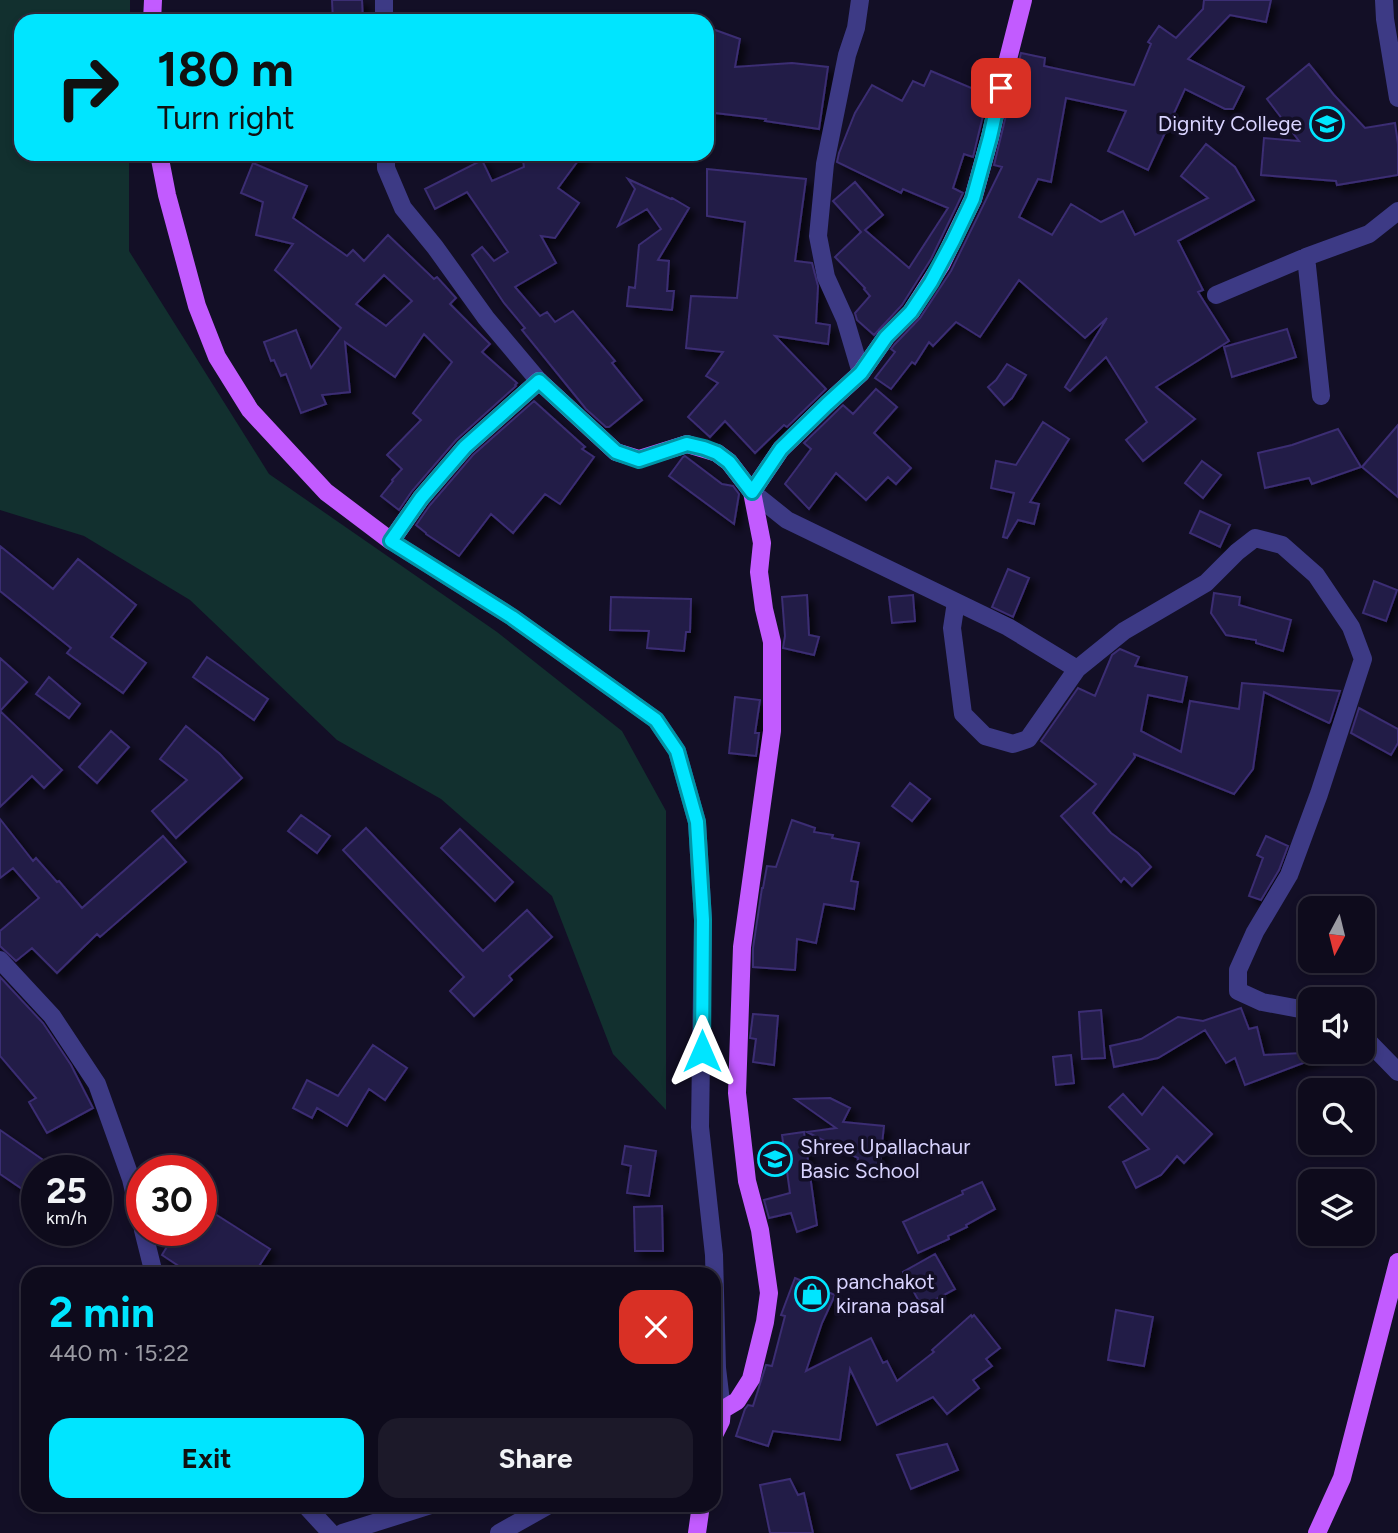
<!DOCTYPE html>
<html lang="en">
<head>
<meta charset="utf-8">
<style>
	:root { --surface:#0e0b1c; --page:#1c1929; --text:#f1f3f6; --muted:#9b9ba3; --line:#2e2b3b; --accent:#00e5ff }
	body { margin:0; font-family:Figtree,sans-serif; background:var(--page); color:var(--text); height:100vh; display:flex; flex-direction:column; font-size:26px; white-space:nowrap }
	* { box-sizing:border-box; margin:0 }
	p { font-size:23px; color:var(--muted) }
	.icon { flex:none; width:38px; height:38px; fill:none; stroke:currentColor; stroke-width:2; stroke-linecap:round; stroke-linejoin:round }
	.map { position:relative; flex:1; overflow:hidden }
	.drawer { position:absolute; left:21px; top:1267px; width:700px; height:245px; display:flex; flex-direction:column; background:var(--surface); border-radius:21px; box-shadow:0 4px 10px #0003,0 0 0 2px var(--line) }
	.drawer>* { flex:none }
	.top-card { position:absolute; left:14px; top:14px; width:700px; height:147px; border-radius:21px; box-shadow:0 4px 10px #0003,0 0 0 2px var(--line); background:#00e5ff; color:#111; overflow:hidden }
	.needle { width:46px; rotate:187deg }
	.tools { position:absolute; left:1298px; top:896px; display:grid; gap:14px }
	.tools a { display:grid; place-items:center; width:77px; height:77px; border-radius:14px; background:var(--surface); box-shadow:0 4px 10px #0003,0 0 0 2px var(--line); font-size:35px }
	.speed { position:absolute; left:21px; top:1155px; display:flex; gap:14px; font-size:35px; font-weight:700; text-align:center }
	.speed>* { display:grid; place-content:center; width:91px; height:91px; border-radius:50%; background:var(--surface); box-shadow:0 4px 10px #0003,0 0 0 2px var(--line); line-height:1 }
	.speed small { font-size:18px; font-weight:400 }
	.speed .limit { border:10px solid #d22; background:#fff; color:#111 }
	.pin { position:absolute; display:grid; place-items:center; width:60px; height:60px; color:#fff; margin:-30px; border-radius:14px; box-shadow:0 4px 10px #0006 }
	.me { position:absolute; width:77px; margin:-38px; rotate:0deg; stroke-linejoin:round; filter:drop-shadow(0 0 5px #0008) }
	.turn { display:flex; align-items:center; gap:24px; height:147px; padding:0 28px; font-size:32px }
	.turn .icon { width:91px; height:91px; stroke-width:2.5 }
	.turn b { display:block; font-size:49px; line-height:60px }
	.round { display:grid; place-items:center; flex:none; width:74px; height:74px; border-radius:21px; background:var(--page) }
	.head { display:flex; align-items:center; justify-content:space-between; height:119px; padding:0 28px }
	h1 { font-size:42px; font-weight:700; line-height:52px; color:var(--accent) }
	.primary-button { display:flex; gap:14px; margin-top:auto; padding:14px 28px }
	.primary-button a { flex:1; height:80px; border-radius:21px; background:var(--accent); color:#111; font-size:28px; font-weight:700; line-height:80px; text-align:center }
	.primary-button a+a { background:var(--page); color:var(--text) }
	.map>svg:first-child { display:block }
	.green { fill:#12302f }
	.building { fill:#241b47; stroke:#3b2d73; stroke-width:2; fill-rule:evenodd; filter:url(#shadow) }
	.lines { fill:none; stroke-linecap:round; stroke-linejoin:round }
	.minor { stroke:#3d3a85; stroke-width:18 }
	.major { stroke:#c25bff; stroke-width:18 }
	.route-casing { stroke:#0095a6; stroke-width:18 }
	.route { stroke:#00e5ff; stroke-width:12 }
	.labels { text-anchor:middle; stroke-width:7; stroke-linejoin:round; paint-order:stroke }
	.poi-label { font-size:21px; fill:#d9d4ff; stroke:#130f26; text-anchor:start }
</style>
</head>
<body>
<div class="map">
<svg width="1398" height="1533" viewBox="0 0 1398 1533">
	<defs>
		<filter id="shadow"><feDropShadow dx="6" dy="6" stdDeviation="3.5" flood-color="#0009"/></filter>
	</defs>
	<rect width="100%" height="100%" fill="#130f26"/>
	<path class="green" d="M0,0H130V21H21V154H129V251L269,474L497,632L622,731L666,811V1110L613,1054L552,896L441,799L337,740L190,600L84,536L0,510Z"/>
	<path class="building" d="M332,0H362L363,21H333Z
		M1204,0H1271L1266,22L1230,15L1188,59L1244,87L1233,109H1225L1185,89L1148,170L1108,151L1126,111L1066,98L1051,182L1038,179L1019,217L1052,235L1071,204L1101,222L1123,211L1135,235L1208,198L1181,176L1206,144L1235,167L1254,200L1178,241L1203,290L1198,292L1229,341L1156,387L1195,419L1143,461L1126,440L1147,422L1106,357L1070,391L1065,387L1107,318L1085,338L1019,280L980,337L956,322L933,346L929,342L915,364L912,362L891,389L875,378L895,352L891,349L895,344L920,318L951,271L1002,167L994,165L1021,53L1045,58L1044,66L1134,85L1151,44L1148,42L1159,26L1176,38L1203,9Z
		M707,27L740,39L735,67L792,63L828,67L819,129L765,121L766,119L707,112Z
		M1309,64L1334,95L1365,128L1395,123L1398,144V175L1337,185L1336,181L1261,175L1264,138L1299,141L1267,99Z
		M931,71L988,95L973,157L964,154L953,188L963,193L962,195L931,259L902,305L874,335L857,320L855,313L870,296L864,289L865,288L835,257L861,232L833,201L855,182L883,215L865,230L909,268L948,208L903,189L901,193L837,162L839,153L855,113L872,85L902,101L913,81L924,86Z
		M522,154H583L558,188L579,203L555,238L541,236L556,263L515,287L540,316L547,312L555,322L573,311L615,361L612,363L642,400L609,427H606L586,409L522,330L525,328L504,303L472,255L482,247L494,261L508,252L467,192L435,209L425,189L482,160L492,181L524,167Z
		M253,163L307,186L293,218L347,256L353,250L364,261L388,235L434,279L437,277L456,298L450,304L490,344L482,352L517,383L515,385L516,386L456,440L412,491L399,510L381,496L393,481L392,480L402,469L387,455L421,420L413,413L452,362L424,334L395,377L345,342L350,392L322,395L326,404L301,413L286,374L281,376L274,360L271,361L264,342L296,330L311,368L341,328L275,270L293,244L256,235L263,202L241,193ZM384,275L412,301L386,326L356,304Z
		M707,169L806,179L795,261L812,263L818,286L816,323L830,325L828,344L775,336L826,389L787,427L784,425L755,453L725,421L710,437L688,417L718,383L706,376L723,352L686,348L691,296L737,298L745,222L707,216Z
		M628,179L671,199L672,198L689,208L658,260L669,261L667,291H674L672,310L627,306L629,287L635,288L639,245L661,229L647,209L618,226L635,189Z
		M1287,329L1296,357L1232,377L1224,347Z
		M1007,364L1026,375L1012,398L1004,405L988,387L996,380Z
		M876,389L897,407L874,433L911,468L896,484L888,477L866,500L836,473L809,509L785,484L811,449L804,443L843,405L853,414Z
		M534,401L585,447L582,449L594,457L560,504L545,494L513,533L491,514L459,556L426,534V533L416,525L430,505L473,455Z
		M1043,422L1069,439L1030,502L1039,504L1034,524L1018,520L1007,538L1003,537L1014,493L991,488L996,461L1016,465Z
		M1398,425V497L1362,467Z
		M1338,429L1361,467L1312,484L1309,478L1265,488L1258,453L1292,445Z
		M685,456L722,484L733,486L739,494L734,524L669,476L683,457Z
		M1202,461L1221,475L1203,498L1185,483Z
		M1200,511L1230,525L1220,547L1190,533Z
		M0,546L53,589L78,559L136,605L111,637L146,663L123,693L67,653L71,648L0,591Z
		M1008,569L1029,578L1013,617L992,607Z
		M1374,581L1397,590L1386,621L1363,613Z
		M1214,593L1240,597L1239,605L1291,620L1283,651L1256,643V640L1226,635L1211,613Z
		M807,595L809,635L819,637L814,655L783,648L785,636L782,597Z
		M913,595L915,621L892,623L889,597Z
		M611,597L691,599L690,632H686L684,651L647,648L649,631L610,630Z
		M1120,649L1139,657L1135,666L1187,677L1182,702L1148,695L1141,731L1181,752L1190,701L1239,709L1242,683L1340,691L1330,722L1329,723L1264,692L1253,769L1234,794L1134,754L1135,757L1093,813L1111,833L1138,853L1151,867L1132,886L1124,878L1121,882L1061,816L1096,784L1041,741L1078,688L1095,696L1112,655Z
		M207,657L268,699L254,720L193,677Z
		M0,658L27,682L0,711L62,770L44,788L32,776L0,807Z
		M49,677L80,704L69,718L36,694Z
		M735,697L760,700L755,733H759L756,756L729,753Z
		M1359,708L1398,729V743L1391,755L1351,733Z
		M186,726L220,754L242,778L176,838L152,811L187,780L160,759Z
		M111,731L129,747L97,783L79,767Z
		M910,783L930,799L912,821L892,806Z
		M301,815L330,836L317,853L288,831Z
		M0,819L33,861L36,858L57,882L59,881L82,908L163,836L186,862L100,937L97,934L57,973L32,948L16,961L0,946V931L39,898L13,868L0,878Z
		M792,820L815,828L814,832L833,835L832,838L859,843L851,881L858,882L854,909L824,904L816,943L797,939L795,970L753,967V948L762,888H763L767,866L776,867Z
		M366,828L483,951L527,910L552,937L509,976L512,980L474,1016L450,991L464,977L343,850Z
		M460,829L513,882L495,901L441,848Z
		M1266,836L1288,846L1279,870L1261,900L1249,896L1263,858L1257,855Z
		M0,977L43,1023L71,1065L93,1108L47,1133L29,1102L36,1098L0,1056Z
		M1241,1008L1249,1029L1257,1027L1264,1055L1321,1052L1322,1056L1245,1085L1235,1058L1226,1063L1205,1030L1158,1058L1114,1067L1110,1046L1141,1039L1178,1017L1203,1021Z
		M1101,1010L1105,1058L1082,1059L1079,1012Z
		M753,1014L778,1016L774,1065L753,1062L756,1039L750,1038Z
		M373,1045L407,1068L385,1100L369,1089L347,1126L317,1108L312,1118L293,1108L307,1080L338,1096Z
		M1071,1055L1074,1083L1056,1085L1053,1057Z
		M1163,1087L1212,1134L1184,1163L1177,1156L1161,1175L1136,1188L1123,1162L1149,1149L1109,1107L1123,1094L1142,1115Z
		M830,1098L850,1108L843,1122L884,1126L879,1171L857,1169L858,1158L807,1132L836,1128L795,1099Z
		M0,1130L59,1171H37V1199L0,1174Z
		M804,1132L817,1225L797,1232L791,1213L769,1218L764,1200L790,1193L782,1135Z
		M625,1146L656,1151L649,1196L627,1193L631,1166L622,1164Z
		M982,1182L995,1209L966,1225L967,1227L948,1236L949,1239L918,1253L903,1222L963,1194L962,1191Z
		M201,1205L270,1249L254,1274H191L162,1255L177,1230H201Z
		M662,1206L663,1251H635L634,1207Z
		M935,1254L955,1289L922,1307L903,1272Z
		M795,1278L835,1295L822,1323L806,1371L871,1338L883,1363L887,1361L897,1381L934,1352L932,1350L971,1315L972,1317L974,1315L1000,1348L986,1359L992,1366L973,1380L979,1388L947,1414L933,1397L877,1425L850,1369L840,1440L773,1431L768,1446L736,1436L745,1409L748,1405L753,1406L766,1365L772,1366L785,1316L781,1315Z
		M1116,1310L1153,1317L1144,1366L1108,1360Z
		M947,1444L958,1470L911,1489L897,1455Z
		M790,1479L798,1495L804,1493L813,1533H770L760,1485Z"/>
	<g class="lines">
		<path class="minor" d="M860,0L856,28L847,55L825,164L818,236L826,277L845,319L861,373
			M1384,0L1385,19L1398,98
			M384,21V0
			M386,154V168L403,208L435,247L486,318L539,381
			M1306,257L1321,396
			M1216,295L1306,257L1369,234L1398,211
			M752,492L787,520L1008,627L1077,669
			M391,541L512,617L656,720L677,751L697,822L703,920L700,1127L714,1255L717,1368L722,1410
			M956,602L952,628L963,714L985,736L1013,744L1028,739L1077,669L1124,631L1206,583L1237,552L1255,538L1282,545L1316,575L1351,627L1363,659L1319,794L1289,875L1255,932L1238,970V991L1262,1002L1311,1011
			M0,960L52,1016L97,1084L131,1179L142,1226
			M1363,1036L1398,1072
			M143,1230L154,1274
			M305,1505L331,1533
			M342,1533L431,1505
			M499,1533L549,1505"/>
		<path class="major" d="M152,21L153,0
			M159,154L167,195L197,306L217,357L250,410L326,492L391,541L421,498L465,447L539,381L616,452L639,459L687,444L717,453L729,462L752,492L762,543L759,572L764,609L772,642V731L742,947L737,1093L747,1181L760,1230L769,1293L765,1322L751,1379L737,1401L722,1410L721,1421L714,1435
			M752,492L781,449L827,404L861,373L886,337L911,312L941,265L973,199L990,137L1007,63L1023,0
			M697,1533L701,1505
			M1317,1533L1342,1478L1398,1262"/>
	</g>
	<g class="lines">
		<g class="route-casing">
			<path id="route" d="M702,1051L703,920L697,822L677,751L656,720L512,617L391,541L421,498L465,447L539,381L616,452L639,460L687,444L704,448L717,453L729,462L752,492L781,449L827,404L861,373L886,337L911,312L931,282L953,241L973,199L990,137L1001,88"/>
		</g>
		<use href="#route" class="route"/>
	</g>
	<defs>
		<g id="university-ring" transform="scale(1.75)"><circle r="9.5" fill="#130f26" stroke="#00e5ff" stroke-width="1.5"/><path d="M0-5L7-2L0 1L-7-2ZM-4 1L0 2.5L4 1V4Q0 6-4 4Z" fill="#00e5ff"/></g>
		<g id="school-ring" transform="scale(1.75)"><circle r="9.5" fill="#130f26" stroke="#00e5ff" stroke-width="1.5"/><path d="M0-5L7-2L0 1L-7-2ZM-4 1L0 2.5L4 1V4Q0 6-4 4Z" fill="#00e5ff"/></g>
		<g id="shop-ring" transform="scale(1.75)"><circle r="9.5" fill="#130f26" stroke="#00e5ff" stroke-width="1.5"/><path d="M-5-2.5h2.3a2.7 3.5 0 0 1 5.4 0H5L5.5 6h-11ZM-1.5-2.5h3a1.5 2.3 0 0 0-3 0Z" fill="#00e5ff"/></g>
	</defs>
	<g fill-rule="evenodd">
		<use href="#university-ring" x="1327" y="124"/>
		<use href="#school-ring" x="775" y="1159"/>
		<use href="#shop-ring" x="812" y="1294"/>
	</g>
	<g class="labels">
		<g class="poi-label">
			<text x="1302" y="131" text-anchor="end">Dignity College</text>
			<text x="800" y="1154">Shree Upallachaur<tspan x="800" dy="24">Basic School</tspan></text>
			<text x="836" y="1289">panchakot<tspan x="836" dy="24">kirana pasal</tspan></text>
		</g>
	</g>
</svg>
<div class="tools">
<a><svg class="needle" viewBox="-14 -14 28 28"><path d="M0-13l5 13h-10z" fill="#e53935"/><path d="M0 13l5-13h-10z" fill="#9b9ba3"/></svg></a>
<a><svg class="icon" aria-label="sound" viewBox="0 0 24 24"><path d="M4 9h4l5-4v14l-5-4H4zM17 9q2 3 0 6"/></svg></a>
<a><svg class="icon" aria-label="search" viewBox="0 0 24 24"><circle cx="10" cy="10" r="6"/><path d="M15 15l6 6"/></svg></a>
<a><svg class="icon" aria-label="layers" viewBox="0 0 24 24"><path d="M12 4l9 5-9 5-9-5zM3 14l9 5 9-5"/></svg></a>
</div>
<div class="speed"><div>25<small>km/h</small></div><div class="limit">30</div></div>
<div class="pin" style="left:1001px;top:88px;background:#d93025"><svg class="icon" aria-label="arrive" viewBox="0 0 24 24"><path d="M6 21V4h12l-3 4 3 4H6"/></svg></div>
<svg class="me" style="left:702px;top:1051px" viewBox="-20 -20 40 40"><path d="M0-17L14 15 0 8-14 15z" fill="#00e5ff" stroke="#fff" stroke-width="4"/></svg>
<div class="top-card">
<div class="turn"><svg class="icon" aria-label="right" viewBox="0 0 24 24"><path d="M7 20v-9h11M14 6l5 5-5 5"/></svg><div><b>180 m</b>Turn right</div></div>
</div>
<section class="drawer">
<div class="head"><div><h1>2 min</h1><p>440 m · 15:22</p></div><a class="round" style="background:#d93025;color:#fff"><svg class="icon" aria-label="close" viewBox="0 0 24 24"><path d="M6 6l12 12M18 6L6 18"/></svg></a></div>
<div class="primary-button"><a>Exit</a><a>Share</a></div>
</section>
</div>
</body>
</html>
